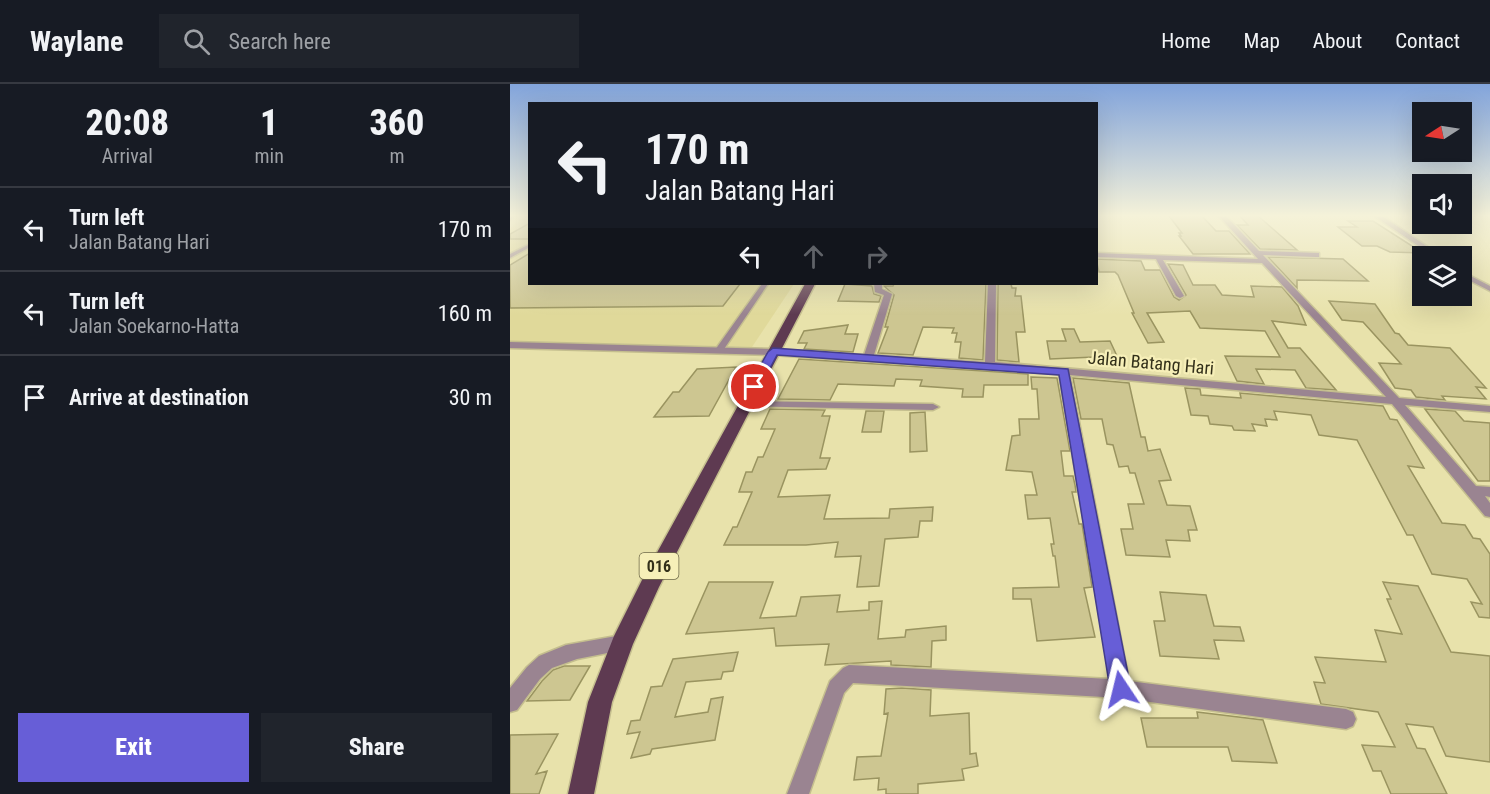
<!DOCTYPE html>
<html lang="en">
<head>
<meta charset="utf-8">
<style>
	:root { --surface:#171b24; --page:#20242c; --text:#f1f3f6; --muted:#9ea1a6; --line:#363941; --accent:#675ed7 }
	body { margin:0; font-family:"Roboto Condensed",sans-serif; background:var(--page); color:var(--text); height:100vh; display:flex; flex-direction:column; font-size:22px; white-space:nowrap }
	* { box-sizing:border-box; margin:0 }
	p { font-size:20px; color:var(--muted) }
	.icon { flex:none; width:33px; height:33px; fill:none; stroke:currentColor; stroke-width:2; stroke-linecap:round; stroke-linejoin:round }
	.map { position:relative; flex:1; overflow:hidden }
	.drawer { display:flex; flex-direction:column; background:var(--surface); width:510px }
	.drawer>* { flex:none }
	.guide { position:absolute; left:18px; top:18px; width:570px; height:183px; border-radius:0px; box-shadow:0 6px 24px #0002; background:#171b24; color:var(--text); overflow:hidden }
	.needle { width:39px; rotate:258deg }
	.buttons { position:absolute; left:902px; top:18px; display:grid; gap:12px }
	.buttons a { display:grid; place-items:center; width:60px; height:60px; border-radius:0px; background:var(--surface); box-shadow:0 6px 24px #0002; font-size:30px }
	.pin { position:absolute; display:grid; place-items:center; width:51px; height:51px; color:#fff; margin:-26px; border:3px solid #fff; border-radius:50%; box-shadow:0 2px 6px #0007 }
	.me { position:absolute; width:66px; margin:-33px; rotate:350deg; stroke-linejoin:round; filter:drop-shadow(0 0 4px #0008) }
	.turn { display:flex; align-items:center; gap:21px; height:126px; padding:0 18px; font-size:27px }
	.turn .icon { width:78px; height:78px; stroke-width:2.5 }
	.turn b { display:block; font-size:42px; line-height:51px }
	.lanes { display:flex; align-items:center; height:57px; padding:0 18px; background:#0003; justify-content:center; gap:30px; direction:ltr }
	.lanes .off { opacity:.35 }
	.eta { display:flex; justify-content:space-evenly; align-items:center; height:102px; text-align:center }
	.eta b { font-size:36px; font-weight:800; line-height:42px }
	.button { display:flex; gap:12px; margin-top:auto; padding:12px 18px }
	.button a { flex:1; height:69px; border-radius:0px; background:var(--accent); color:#fff; font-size:24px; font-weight:800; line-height:69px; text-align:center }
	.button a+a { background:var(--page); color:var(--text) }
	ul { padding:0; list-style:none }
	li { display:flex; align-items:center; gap:18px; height:84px; padding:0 18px; border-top:2px solid var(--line) }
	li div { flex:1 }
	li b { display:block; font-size:22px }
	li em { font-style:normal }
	header { display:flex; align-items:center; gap:36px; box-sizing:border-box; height:84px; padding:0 30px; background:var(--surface); border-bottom:2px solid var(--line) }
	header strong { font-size:28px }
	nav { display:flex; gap:33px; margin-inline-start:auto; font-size:21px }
	.search { width:420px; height:54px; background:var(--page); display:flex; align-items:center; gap:15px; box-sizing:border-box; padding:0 21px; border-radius:0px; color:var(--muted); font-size:22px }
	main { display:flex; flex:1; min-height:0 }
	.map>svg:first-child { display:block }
	.built { fill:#e0d99a }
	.building { fill:#cdc691; stroke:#9a9460; stroke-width:1.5 }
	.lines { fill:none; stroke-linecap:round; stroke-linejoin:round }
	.lane-casing { stroke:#c4be8e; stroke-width:3 }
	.street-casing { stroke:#c4be8e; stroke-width:3 }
	.primary-casing { stroke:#c4be8e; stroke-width:3 }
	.lane { fill:#9a8491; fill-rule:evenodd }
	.street { fill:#9a8491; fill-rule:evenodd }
	.primary { fill:#5e3a51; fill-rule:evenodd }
	.route { fill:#675ed7; stroke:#433d8c; stroke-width:1.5 }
	.labels { text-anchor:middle; stroke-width:4.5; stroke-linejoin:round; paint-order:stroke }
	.shield { fill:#f6efb8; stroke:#6e6949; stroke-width:1.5 }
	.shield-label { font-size:16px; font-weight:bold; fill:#33301a }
	.street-label { font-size:18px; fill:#33301a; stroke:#f6efb8 }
</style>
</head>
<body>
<header>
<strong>Waylane</strong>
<div class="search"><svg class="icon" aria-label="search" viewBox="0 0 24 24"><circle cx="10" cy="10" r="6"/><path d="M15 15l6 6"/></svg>Search here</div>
<nav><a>Home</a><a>Map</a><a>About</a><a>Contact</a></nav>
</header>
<main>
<section class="drawer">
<div class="eta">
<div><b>20:08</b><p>Arrival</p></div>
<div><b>1</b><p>min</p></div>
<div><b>360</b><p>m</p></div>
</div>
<ul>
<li><svg class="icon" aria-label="left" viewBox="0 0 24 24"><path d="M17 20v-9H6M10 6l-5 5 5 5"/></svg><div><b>Turn left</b><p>Jalan Batang Hari</p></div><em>170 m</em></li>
<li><svg class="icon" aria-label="left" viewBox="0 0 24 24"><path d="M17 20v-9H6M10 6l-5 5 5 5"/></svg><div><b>Turn left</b><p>Jalan Soekarno-Hatta</p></div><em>160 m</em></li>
<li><svg class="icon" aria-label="arrive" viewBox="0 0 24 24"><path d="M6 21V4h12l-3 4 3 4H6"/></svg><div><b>Arrive at destination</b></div><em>30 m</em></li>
</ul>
<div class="button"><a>Exit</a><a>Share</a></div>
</section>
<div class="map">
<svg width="980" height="710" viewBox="0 0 980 710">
	<rect width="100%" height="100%" fill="#e8e2ab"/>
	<path class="built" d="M14,131H19L20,200H284L242,263L0,257V145Z"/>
	<path class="building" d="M729,131H747L787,166L750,165L727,141H738Z
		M659,132H692L706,147H719L740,170H683L669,152H671L669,149H672Z
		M838,137H863L913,169L880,168L867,162H852L828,143H847Z
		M20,139V155H0V150Z
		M20,169V200H230L213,222L0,224V181Z
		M758,173L833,175L858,197L787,196V204Z
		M586,175L631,177L635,186H650L664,213L669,216L676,211L658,180L673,181L683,201H705L712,211L744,213L741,202L772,203L788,222L796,241L762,237L778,264H790L826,306L796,304L785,286L746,285L754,300L727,297L715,272L770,273L755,247L690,244L680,227L637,229L654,258L638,259L622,229H624L608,191L605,188H589Z
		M335,200L362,202L364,210L371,212L369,218L328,217Z
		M384,200H476L473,276L449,274L451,258H445L447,249H442L444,244L413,243L403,271L368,269L378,243H375L384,211L374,202H383Z
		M488,200H501L502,204H506L505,212H511L515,248H506L509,278L487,276Z
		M819,217L865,220L885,249L889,250L898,261L940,264L976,304L966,303L976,315L932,312L935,316L906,313L901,306L885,304L869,279L891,280L853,238L832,236Z
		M338,241L335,250H348L343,268L294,265L297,259H288L294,247Z
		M552,245H564L570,258L600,257L607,272L540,275L537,257H556Z
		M289,275L518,290V301H474L473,313H452L453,305L410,302L412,296L386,295L384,302L328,300L320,316L268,315Z
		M226,283L199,332L144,333L163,308H169L187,285Z
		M521,293L547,294L560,367H551L554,392H563L565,401L566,408H562L569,440H572L582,503L574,504L585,553L527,557L521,515H503V504L549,503L545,472H543L541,460H544L540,434L518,435L515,411H527L522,388L496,386L502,352L510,351L509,335H529L527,305H522Z
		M563,294L619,299L631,353H635L638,367L650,365L661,396L649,397L657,421L680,422L687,446H678L680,457L656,456L660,473L616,471L611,445H623L618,420H634L625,389H620L618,382L609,383L603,361L597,360L592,335H571Z
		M675,304L690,305L691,311L731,314L730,309L873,322L880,335L887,336L914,384L898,382L932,439L955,441L963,454L970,455L980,470V534L969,533L961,518L972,520L957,495L922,490L903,451H897L847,356L809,351L801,331L764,327L767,336L755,335L757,342L742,340L745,347L724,346L722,342L700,340L698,332L681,331Z
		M260,325L315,326L312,332H320L310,374H320L316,385L278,386L268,413L320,411L314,435L379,434L380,425L423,423L422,437H410L408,453L375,455L369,502L347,503L351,472L325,473L328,458L296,461H214L223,443H227L242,408H229L236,388H242L248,373H253L265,345H251Z
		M915,325L945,327L954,337L980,339V397H968Z
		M356,327H374L371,348H352Z
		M415,328L417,367L400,368V329Z
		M199,498H263L250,534L286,532L291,513L330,511L327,528L359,526V518L372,517L368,555L395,553L396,546L436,542V556L422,557L421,583L381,581V577L315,581L319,560L266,562L264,544L176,550Z
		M873,498L908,502L941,568L980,572V678L936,672L923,643L896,640L907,664L915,665L937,710H881L871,687H863L852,661L885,663L868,628L811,620L804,598L815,599L805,573L876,578L865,546L892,550L877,515H881Z
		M650,508L696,511L704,542L730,543L734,557L704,556L709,575L650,572L644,537H655Z
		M228,568L223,587L213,588L211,595L176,598L165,633L198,628L201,615L213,613L205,656L142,665L140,670L121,674L130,648L117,650L121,637L130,636L141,603L152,602L163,575Z
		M54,582H80L60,616L17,617L32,597L43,586Z
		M392,604L421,606L420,632L459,629L460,670L466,669L468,682L452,685L454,696L408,700V710H376V705L368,706L369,694L344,696L347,673L371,672L378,629L374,630L376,605Z
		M687,628L753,636L767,679L722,677L718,663H637L631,634H688Z
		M48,650L26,690L37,687L29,710H0V651Z"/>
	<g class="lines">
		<g class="lane-casing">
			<path id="lane" d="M5,131L0,136V131Z
				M20,160V163L0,174V170Z
				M252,200H258L212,268H206L205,266Z"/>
		</g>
		<g class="street-casing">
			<path id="street" d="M708,131H715L749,167L809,169V173H806L753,171L889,314L980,322V328L895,321L966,402L980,403V413L975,412L980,419V433L975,432L882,320L560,291L619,597L836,625L843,628L846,635L843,642L836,645L611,614L343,599L334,609L299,710H277L320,597L333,584L339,581L600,595L549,290L263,271L0,264V258L263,265L354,271L374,211L365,208L364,200H372V205L382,210L364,271L475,278L478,200H486L485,278L876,313L752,179L653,176L674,212L670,214L666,212L646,175L586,173V169L748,175Z
				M863,131H871L931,172H923Z
				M951,187L980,202V207L951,192Z
				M235,317L423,320L429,323L423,326L231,322L229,320Z
				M112,551L118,553L121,559L118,565L67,575L42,584L30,595L7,626L0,628V604L17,583L29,572L56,561Z"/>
		</g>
		<g class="primary-casing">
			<path id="primary" d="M295,200H305L149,503L123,560L102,618L84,710H58L78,618L104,552L133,494Z"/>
		</g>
		<use href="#lane" class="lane"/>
		<use href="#street" class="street"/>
		<use href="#primary" class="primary"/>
	</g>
	<linearGradient id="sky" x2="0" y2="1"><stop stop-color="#82a4db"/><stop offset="0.57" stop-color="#f5f2d9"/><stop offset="1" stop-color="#f5f2d9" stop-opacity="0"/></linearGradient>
	<rect width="980" height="231" fill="url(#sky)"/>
	<path class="route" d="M263,264L558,285L621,605L618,613L611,616L603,613L600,605L549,291L267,271L249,305H240L238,303L258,268Z"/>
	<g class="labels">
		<rect class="shield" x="129.5" y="469" width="39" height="26" rx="4.5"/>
		<g class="shield-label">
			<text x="149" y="488">016</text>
		</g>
		<g class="street-label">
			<text transform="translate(641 279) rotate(5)" y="6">Jalan Batang Hari</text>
		</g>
	</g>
</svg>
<div class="buttons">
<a><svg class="needle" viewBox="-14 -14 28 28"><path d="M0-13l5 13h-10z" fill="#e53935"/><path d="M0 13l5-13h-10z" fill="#9ea1a6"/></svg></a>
<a><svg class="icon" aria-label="sound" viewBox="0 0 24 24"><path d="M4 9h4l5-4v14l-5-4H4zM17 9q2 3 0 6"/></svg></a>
<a><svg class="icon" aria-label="layers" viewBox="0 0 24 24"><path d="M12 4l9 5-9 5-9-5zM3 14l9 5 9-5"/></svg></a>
</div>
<div class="pin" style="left:244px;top:303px;background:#d93025"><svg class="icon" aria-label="arrive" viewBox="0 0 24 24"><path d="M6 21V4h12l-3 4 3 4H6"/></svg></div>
<svg class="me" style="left:611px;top:605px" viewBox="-20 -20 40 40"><path d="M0-17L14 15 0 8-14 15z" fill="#675ed7" stroke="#fff" stroke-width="4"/></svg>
<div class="guide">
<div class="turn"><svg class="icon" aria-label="left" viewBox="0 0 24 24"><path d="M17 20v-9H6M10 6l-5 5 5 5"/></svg><div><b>170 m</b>Jalan Batang Hari</div></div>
<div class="lanes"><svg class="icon" aria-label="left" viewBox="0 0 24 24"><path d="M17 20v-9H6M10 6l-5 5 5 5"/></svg><svg class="icon off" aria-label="ahead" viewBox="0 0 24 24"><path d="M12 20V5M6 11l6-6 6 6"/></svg><svg class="icon off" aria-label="right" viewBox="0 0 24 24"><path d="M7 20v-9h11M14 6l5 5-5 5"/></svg></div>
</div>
</div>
</main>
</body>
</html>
